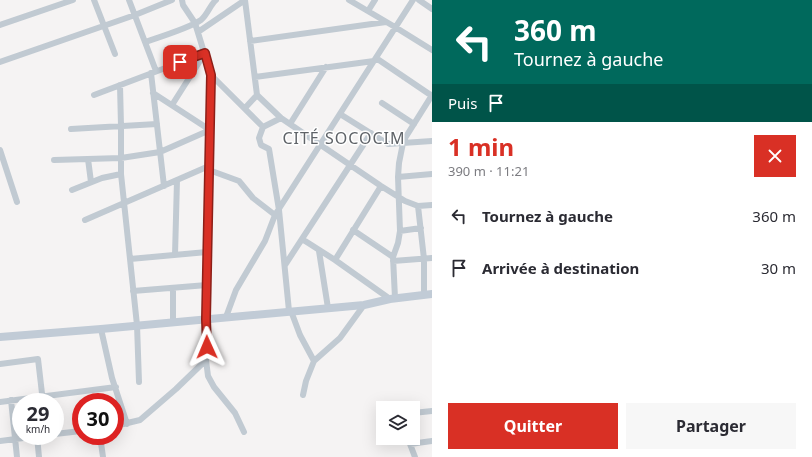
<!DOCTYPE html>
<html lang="fr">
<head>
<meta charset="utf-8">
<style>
	:root { --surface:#fff; --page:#f7f7f7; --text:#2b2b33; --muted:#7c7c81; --accent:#d93025 }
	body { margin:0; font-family:"Noto Sans",sans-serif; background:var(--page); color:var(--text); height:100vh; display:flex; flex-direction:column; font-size:15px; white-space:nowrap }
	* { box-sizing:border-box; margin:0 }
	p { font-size:13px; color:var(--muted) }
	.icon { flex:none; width:22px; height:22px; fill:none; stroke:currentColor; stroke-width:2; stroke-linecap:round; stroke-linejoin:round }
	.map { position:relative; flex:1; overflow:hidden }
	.sheet { display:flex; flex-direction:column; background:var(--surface); width:380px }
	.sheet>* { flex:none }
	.top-card { background:#00695c; color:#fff; overflow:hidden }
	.tools { position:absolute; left:376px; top:401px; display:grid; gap:8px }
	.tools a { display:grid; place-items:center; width:44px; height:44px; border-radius:0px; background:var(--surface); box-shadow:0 4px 16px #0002; font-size:20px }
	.speed { position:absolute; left:12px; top:393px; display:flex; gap:8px; font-size:20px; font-weight:700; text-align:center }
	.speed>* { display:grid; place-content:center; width:52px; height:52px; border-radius:50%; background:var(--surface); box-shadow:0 4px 16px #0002; line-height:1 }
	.speed small { font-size:10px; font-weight:400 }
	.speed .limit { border:6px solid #d22; background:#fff; color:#111 }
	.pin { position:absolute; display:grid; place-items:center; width:34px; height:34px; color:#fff; margin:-17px; border-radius:8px; box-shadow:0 2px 6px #0006 }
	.me { position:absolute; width:44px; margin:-22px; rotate:359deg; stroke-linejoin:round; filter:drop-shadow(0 0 3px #0008) }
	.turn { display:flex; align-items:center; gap:14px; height:84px; padding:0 16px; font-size:18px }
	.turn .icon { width:52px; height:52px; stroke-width:2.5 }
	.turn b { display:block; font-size:28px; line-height:34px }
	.then { display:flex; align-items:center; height:38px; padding:0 16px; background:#0003; gap:8px; font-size:15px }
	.round { display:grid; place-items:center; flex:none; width:42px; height:42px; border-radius:0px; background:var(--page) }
	.headline { display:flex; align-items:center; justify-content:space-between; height:68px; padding:0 16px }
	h1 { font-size:24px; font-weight:700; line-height:30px; color:var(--accent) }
	.primary-button { display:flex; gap:8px; margin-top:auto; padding:8px 16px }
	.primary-button a { flex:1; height:46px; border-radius:0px; background:var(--accent); color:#fff; font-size:16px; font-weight:700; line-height:46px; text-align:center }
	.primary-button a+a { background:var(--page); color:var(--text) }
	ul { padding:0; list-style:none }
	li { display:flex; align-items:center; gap:12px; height:52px; padding:0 16px }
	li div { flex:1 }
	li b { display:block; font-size:15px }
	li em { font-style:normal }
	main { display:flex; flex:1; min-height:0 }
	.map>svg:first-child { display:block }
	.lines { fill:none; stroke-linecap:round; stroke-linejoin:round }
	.street { stroke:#c1cad2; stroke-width:6 }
	.secondary { stroke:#c1cbd6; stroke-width:8 }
	.route-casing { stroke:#8d1f18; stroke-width:10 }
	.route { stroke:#d93025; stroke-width:7 }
	.labels { text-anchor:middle; stroke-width:3; stroke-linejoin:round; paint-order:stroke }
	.quarter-label { font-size:16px; letter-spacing:1px; fill:#5f6368; stroke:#fff }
</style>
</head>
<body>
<main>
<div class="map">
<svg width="432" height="457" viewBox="0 0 432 457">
	<rect width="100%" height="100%" fill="#f5f3f3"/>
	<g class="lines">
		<path class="street" d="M94,0L115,54
			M129,0L156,71
			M182,0L183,5L195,23L211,75L206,360L208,376L214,387L235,413L244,432
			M349,0L395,27L432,50
			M419,0L432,9
			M368,11L375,0
			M0,25L73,0
			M198,32L245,0L257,95L281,118L381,186L405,201L418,206L432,205
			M250,41L386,22
			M145,42C160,37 189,28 201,20C208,14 210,5 216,0
			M376,58L432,96
			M0,62L135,15L172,0
			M151,73L164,186
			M211,75L263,127
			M255,77L374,61
			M120,85L121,126V174L137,325L139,382
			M153,93L210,130
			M94,95L205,53
			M382,103L414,124
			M172,105L205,53
			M245,108L257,95
			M340,114L388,144L432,141
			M281,118L263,127L259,138L261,145L269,149L279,210L289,311
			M290,124L326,67
			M71,129L157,124
			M402,143L432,95
			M403,143L399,163L398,177L432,174
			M0,150L17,202
			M88,159L91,182
			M54,160L121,158L160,152L210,130
			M209,170L239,181L253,198L275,215
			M72,190L102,178L121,174
			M418,206L424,259V295
			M85,220L209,166
			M353,230L393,257L395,298
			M400,231L421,228
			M302,239L335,260L390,299
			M319,251L328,308
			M175,255L177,180
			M393,257L398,243L400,231L398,177
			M130,259L207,252
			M335,260L381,186
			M393,261L432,258
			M285,265L371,133
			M133,291L207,285
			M291,311L300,335L314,361
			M226,317L236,290L265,241L275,215L413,0
			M173,322V288
			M101,329L112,378L127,424
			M0,364L38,359L43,402
			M303,395L306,381L314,361L340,338L364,305
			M11,400L17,457
			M0,402L116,387
			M413,413L432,411
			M115,426L140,420L176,389L206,360
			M55,434L81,431
			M37,436L39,457
			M100,436L103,457
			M0,441L39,436
			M415,457L410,444L432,441"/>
		<path class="secondary" d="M0,337L101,329L364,305L390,299L432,294"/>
	</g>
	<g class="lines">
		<g class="route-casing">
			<path id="route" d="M180,62L205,53L211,75L206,319L207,347"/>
		</g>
		<use href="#route" class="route"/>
	</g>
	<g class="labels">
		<g class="quarter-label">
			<text x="344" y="144">CITÉ SOCOCIM</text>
		</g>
	</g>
</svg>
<div class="tools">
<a><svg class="icon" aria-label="layers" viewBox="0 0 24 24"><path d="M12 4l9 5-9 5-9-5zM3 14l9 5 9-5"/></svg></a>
</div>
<div class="speed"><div>29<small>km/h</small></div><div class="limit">30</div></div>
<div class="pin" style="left:180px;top:62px;background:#d93025"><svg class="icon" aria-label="arrive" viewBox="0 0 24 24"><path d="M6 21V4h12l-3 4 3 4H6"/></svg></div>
<svg class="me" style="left:207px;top:347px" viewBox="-20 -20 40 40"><path d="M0-17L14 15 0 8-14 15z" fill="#d93025" stroke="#fff" stroke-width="4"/></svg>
</div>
<section class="sheet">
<div class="top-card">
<div class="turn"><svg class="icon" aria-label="left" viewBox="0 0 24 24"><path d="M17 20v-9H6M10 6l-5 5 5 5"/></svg><div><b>360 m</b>Tournez à gauche</div></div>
<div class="then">Puis<svg class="icon" aria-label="arrive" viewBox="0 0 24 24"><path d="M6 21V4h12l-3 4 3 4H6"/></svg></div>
</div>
<div class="headline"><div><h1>1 min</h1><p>390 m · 11:21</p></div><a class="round" style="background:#d93025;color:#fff"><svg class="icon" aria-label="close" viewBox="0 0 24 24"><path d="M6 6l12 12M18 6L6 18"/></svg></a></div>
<ul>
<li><svg class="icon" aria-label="left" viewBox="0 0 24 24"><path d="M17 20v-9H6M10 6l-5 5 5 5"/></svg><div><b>Tournez à gauche</b></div><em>360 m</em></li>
<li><svg class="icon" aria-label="arrive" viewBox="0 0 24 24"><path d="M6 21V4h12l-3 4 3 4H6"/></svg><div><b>Arrivée à destination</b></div><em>30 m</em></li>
</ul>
<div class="primary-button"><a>Quitter</a><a>Partager</a></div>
</section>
</main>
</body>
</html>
